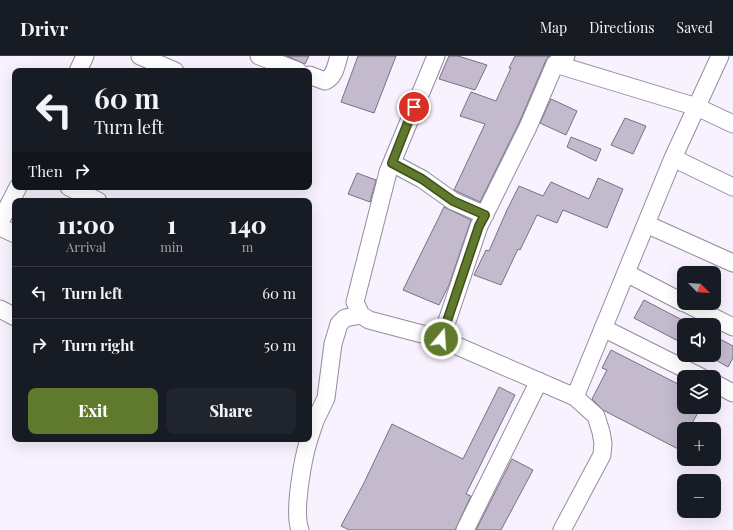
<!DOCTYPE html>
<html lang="en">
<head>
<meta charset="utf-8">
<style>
	:root { --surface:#171b24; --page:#20242c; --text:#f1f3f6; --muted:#9ea1a6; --line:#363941; --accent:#607a2d }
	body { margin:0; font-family:"Playfair Display",serif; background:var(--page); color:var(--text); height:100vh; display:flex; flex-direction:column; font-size:15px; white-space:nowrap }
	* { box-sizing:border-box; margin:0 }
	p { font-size:13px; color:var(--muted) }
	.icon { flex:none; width:22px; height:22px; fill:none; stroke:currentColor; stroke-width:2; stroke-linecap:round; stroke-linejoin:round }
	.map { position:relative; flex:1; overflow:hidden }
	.details { position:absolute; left:12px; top:142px; width:300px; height:244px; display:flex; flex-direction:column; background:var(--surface); border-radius:8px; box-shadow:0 4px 16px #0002 }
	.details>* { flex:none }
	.hud { position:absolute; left:12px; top:12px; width:300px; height:122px; border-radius:8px; box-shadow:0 4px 16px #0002; background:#171b24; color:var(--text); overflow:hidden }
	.needle { width:26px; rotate:114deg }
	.controls { position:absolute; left:677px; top:210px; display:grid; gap:8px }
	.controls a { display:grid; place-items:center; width:44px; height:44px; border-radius:8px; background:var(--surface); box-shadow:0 4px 16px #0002; font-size:20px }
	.pin { position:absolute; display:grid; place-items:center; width:34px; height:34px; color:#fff; margin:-17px; border:2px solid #fff; border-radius:50%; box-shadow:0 1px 4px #0007 }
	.me { position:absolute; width:44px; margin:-22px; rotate:18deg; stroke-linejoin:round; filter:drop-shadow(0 0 3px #0008) }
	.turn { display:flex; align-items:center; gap:14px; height:84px; padding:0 16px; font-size:18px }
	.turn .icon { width:52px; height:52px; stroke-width:2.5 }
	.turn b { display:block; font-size:28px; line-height:34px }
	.then { display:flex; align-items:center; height:38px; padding:0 16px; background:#0003; gap:8px; font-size:15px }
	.eta { display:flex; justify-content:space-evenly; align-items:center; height:68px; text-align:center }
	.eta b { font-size:24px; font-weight:800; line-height:28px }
	.action { display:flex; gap:8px; margin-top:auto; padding:8px 16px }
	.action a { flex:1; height:46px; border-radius:8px; background:var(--accent); color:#fff; font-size:16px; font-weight:800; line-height:46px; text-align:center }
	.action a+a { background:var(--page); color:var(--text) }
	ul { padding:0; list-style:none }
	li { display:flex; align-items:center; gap:12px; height:52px; padding:0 16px; border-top:1px solid var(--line) }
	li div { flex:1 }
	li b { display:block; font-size:15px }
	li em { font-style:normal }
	header { display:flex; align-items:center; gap:24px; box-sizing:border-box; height:56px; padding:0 20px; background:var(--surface); border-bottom:1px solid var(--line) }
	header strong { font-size:19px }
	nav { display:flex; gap:22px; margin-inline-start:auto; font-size:14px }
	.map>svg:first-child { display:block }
	.building { fill:#c3bace; stroke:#797183 }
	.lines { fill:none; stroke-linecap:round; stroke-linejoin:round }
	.street-casing { stroke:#948c9f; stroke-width:19 }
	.street { stroke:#fff; stroke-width:17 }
	.route-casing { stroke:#3e4f1d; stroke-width:10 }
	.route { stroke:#607a2d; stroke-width:7 }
</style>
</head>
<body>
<header>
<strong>Drivr</strong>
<nav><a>Map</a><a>Directions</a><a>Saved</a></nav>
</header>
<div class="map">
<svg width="733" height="474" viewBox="0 0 733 474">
	<rect width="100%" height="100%" fill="#f8f2ff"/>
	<path class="building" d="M287,0H309L305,8Z
		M358,0H396L374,57L341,46Z
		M449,0H458L487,9L475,34L439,23Z
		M515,0H549L546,4L519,67L480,146L454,134L485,68L460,60L471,36L496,45L511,12H509Z
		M551,43L577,55L566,79L540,67Z
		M625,62L646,70L633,98L611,89Z
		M571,81L601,93L596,105L567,91Z
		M357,117L376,124L370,146L348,138Z
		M598,122L623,133L607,172L563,154L557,167L537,159L520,194L518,193L501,229L474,219L486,194L489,195L507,154L519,130L543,140L551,126L589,143Z
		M444,151L471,164L449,229L439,249L403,234Z
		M644,244L684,265V288L634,262Z
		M714,280L733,290V302L728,311L714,303Z
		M611,294L684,331V351H701L689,373H684V396L603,354L592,343L607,314L602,312Z
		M499,331L515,339L466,438L471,440L455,474H349L341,470L363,429L392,368L463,403Z
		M512,403L533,414L501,474H476Z"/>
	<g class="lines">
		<g class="street-casing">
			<path id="street" d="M140,0L175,15
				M259,0L298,15
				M436,0L388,116L355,246L361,259L369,264L441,283L575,341L596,360L601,376L603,387L602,399L562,474
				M555,8L697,51L733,68
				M78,15L85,0
				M309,19L325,25C335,21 336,9 339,0
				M673,102L733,131
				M392,107L422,123L453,145L485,159
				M69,131L98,145
				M0,166L18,131
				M646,168L733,207
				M0,171L15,178
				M626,217L684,247
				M685,247L733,271
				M0,253L15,261
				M603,272L701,321
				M441,283L479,170L528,71L555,8L566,0
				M714,327L733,337
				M575,341L673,102L720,0
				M309,383L315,365L326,342L333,288L339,268L345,262L361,259
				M300,474C293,456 303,402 309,383
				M465,474L539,325"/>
		</g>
		<use href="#street" class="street"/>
	</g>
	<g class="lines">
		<g class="route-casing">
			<path id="route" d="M414,51L392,107L422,123L453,145L485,159L479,170L441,283"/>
		</g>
		<use href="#route" class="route"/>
	</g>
</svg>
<div class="controls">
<a><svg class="needle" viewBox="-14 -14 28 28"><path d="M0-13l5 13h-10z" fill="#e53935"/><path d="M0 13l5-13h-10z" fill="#9ea1a6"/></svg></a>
<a><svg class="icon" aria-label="sound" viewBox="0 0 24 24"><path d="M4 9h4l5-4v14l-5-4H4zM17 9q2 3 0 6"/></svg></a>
<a><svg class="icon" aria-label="layers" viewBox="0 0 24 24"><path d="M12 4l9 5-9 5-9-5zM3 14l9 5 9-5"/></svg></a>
<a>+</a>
<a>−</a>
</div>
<div class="pin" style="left:414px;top:51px;background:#d93025"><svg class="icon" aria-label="arrive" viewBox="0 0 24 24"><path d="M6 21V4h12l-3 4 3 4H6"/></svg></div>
<svg class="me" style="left:441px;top:283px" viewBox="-20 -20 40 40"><circle r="17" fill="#607a2d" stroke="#fff" stroke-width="3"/><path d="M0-11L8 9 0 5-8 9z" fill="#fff"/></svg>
<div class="hud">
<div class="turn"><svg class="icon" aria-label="left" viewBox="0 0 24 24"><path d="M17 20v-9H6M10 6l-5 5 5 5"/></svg><div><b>60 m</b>Turn left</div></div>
<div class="then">Then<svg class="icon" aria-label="right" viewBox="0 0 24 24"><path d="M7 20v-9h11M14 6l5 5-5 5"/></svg></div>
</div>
<section class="details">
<div class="eta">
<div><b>11:00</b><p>Arrival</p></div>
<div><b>1</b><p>min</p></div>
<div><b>140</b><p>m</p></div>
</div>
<ul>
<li><svg class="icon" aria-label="left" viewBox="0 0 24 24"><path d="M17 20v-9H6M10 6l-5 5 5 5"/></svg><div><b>Turn left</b></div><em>60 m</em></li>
<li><svg class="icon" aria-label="right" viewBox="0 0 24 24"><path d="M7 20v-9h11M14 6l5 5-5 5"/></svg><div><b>Turn right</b></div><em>50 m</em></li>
</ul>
<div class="action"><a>Exit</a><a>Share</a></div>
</section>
</div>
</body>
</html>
